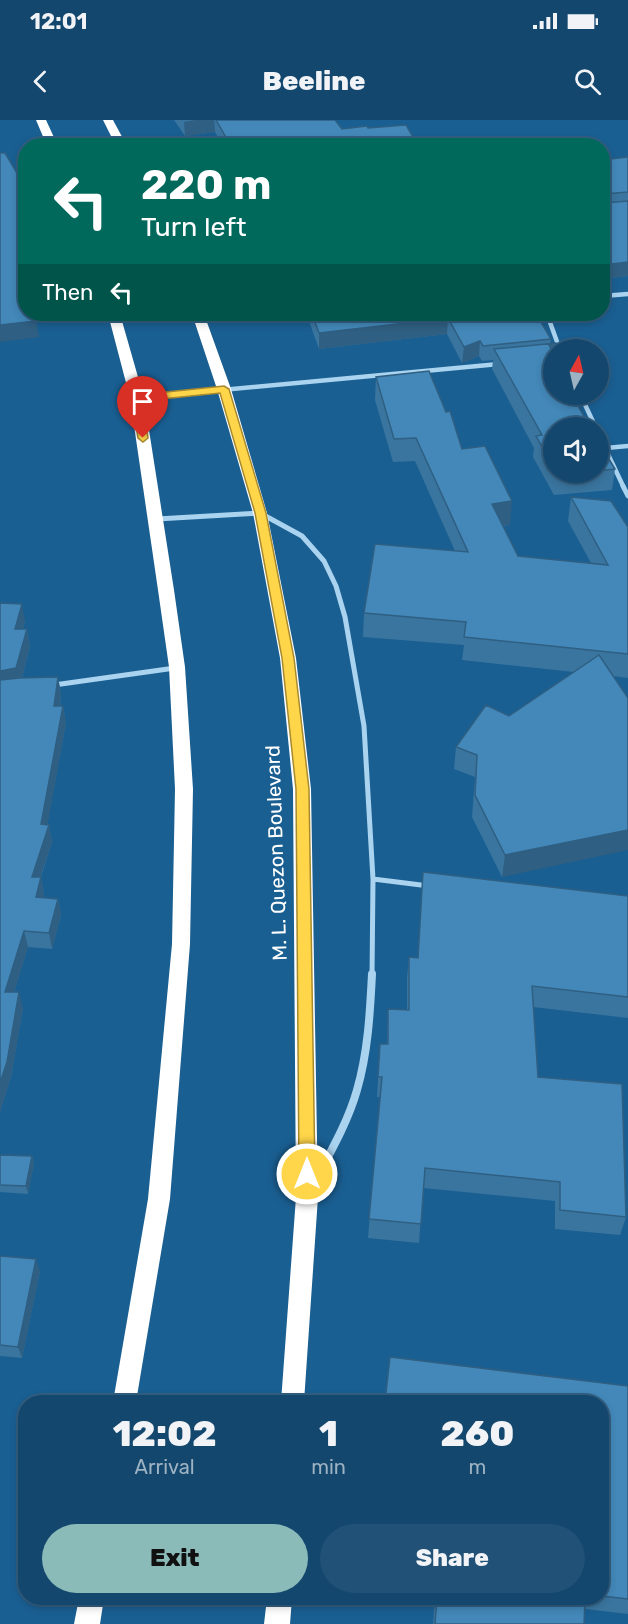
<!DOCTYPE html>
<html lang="en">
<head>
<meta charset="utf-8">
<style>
	:root { --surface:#14476e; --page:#215176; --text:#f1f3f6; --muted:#9db2c2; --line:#335f81; --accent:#8bbbb9 }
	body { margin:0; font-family:Rubik,sans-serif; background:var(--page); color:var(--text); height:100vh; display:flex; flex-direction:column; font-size:22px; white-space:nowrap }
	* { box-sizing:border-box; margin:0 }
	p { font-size:20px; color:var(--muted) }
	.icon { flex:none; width:33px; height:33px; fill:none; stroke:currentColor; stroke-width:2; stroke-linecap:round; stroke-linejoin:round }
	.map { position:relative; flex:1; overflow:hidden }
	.drawer { position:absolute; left:18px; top:1275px; width:591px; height:210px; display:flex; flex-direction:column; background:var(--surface); border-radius:24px; box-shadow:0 3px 9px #0003,0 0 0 2px var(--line) }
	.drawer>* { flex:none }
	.hud { position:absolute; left:18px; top:18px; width:592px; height:183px; border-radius:24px; box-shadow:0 3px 9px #0003,0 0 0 2px var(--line); background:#00695c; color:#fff; overflow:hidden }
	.needle { width:39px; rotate:8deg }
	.controls { position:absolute; left:543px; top:219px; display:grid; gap:12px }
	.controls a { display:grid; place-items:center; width:66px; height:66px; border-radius:50%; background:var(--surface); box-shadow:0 3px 9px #0003,0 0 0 2px var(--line); font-size:30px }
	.pin { position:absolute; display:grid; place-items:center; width:51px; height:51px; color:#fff; margin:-62px -26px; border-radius:50% 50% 50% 0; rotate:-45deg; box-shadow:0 0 6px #0007 }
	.pin .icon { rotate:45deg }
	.me { position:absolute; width:66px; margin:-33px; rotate:0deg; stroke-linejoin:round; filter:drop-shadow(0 0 4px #0008) }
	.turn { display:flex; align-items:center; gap:21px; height:126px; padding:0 24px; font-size:27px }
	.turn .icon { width:78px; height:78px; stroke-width:2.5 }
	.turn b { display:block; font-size:42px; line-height:51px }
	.then { display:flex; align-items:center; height:57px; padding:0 24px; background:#0003; gap:12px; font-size:22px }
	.eta { display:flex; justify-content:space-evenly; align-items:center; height:102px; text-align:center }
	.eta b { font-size:36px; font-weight:800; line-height:42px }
	.cta { display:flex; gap:12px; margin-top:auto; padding:12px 24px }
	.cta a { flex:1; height:69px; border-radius:36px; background:var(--accent); color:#111; font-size:24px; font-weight:800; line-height:69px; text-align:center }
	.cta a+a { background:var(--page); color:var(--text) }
	.status { display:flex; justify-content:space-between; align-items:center; height:42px; padding:0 30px; background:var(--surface); direction:ltr }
	.status svg { height:16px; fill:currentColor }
	header { display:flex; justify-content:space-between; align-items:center; height:78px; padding:0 24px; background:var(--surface); font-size:27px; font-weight:800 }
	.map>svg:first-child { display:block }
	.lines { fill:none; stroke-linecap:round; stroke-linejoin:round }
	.street-far2 { stroke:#aad3ef; stroke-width:4.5 }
	.street-far1 { stroke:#aad3ef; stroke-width:5 }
	.street { stroke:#aad3ef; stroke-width:8 }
	.highway { fill:#fff; fill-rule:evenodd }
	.wall { fill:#3a759f }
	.shaded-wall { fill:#2f5f82 }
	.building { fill:#4388b9; stroke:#2f5f82; stroke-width:1.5 }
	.route { fill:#ffd54a; stroke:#a68a30; stroke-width:1.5 }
	.labels { text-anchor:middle; stroke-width:6; stroke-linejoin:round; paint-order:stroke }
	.street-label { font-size:20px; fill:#fff; stroke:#1a5f92 }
</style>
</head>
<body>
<div class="status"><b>12:01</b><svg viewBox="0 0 49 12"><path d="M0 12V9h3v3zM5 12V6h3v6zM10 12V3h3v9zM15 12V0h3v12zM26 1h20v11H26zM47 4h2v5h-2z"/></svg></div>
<header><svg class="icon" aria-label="back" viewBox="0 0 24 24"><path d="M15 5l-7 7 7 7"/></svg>Beeline<svg class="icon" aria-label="search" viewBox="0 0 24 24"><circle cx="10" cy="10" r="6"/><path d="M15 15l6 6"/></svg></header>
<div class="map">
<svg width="628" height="1504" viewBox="0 0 628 1504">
	<rect width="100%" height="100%" fill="#1a5f92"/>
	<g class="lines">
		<path class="street-far2" d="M603,176L628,174
			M547,194L560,230
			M580,274L596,308
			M137,278L499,244
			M598,313L624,368
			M606,328L628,326"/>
		<path class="street-far1" d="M623,366L628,376
			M157,399L260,393L302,416L324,441L336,466L345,497L364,606L373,759L372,856
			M54,565L175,548
			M373,759L429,766"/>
		<path class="street" d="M314,1063C330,1033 348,1002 357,970C368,932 370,893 372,854"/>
		<path class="highway" d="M36,0H46L58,26H47Z
			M103,0H113L127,26H116Z
			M108,194H120L144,278L174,470L185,547L193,669L190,824L170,1079L136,1282H113L148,1079L172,824L175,669L169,547L158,470L130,278Z
			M192,194H204L231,269L267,393L296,538L311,669L318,1077L304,1282H281L296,1077L293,669L280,538L253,393L217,269Z
			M79,1478H104L100,1504H74Z
			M267,1478H292L290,1504H264Z"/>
	</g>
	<path class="wall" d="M174,0H335L342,9L368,8L418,26H223L215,12L185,16Z
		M628,37V156L603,159V40Z
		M282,194H536L551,219L550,224L557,225L556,230H554V274H576L575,281L554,308V352H598V321L615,349L612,370L554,375L533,337L534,328L492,249L493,240L482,241L479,236L462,243L447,214L319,229L309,201L285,203Z
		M376,257L462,329L510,405L503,406L518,436L591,443L568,401L571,377L628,407V558L613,556L502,757L472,697L475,657L454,649L456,627L509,596L574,552L462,540L464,525L363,517L364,493L455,431L415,341L393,342L375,280Z
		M0,483L25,501L23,509H27L30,526L22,558L58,557L61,574L60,586H63L66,603L47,705H49L52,722L41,757L44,774L43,778L58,779L61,795L52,829L28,827L14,872L23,888L11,957L0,992Z
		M423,752L628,776V898L533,887L538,957L626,1097L620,1115L555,1109V1081L423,1068L419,1123L368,1118L380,977H377L380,924H387L388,889L407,890V858L409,837L418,838Z
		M0,1035L32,1036L34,1044L28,1074L0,1072Z
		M0,1136L40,1151L22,1238L0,1236Z
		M628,1266V1494L585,1489L584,1504H433L435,1478H602V1282Z"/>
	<path class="shaded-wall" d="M195,0H214L215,12L185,16L184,2Z
		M26,117V133L21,134L18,118Z
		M628,142V156L603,159V145Z
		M448,198L447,214L319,229V213Z
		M36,201L39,217L0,222V205Z
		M480,221L479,236L462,243L464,227Z
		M571,274H576L573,294Z
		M512,381L510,405L489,407L492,384Z
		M22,484L25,501L18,526L15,509Z
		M27,509L30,526L20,565L0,568V551Z
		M58,557L61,574L57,603L54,586Z
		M63,586L66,603L45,718L49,705L52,722L35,773L32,757Z
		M628,710V730L502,757L505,735Z
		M41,757L44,774L39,794L36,777Z
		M58,779L61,795L52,829L49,813Z
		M24,811L28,827L9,888L5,872Z
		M19,872L23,888L11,957L0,992V963Z
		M32,1036L34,1044L28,1074L26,1066Z
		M36,1139L40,1151L22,1238L18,1227Z"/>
	<path class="building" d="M216,0H335L342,9L367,6L368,8L406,5L418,26H231Z
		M548,23L550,26H524Z
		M0,33H5L26,68V117L18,118L26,151V194H35L36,201L0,205Z
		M628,37V72L604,74L603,75V40Z
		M603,81L605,83L628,81V142L603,145Z
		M312,194H536L551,219L483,226L480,221L464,227L448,198L319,213Z
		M556,223L557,225H549L554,233V274H571L591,308H554V348L536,316L542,315L494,229Z
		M429,251L446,292L450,291L462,329L485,326L512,381L492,384L518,436L608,445L571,377L611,381L628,407V534L464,517L466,502L364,493L375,424L468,432L416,318L394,319L376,257Z
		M598,321L615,349L598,351Z
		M556,352H578L557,354Z
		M0,483L22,484L15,509H27L16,548L0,551Z
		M599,535L628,578V710L505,735L475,675L477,635L456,627L486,585L509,596Z
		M58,557L54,586H63L41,704L49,705L32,757H41L36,777L58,779L49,813L24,811L5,872H19L7,942L0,963V560L19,558Z
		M423,752L628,776V877L532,866L538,957L622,964L626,1097L560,1090V1062L425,1048L421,1104L369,1099L382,957H378L380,924H388V889L409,890V837L418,838Z
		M0,1035L32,1036L26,1066L0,1065Z
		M0,1136L36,1139L18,1227L0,1225Z
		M390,1237L628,1266V1479L602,1476V1282H385Z
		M437,1478H585L584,1504H435Z"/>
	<path class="route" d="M224,266L229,269L266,393L294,538L309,669L315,1054L312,1059L307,1062L301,1059L299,1054L296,669L282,538L255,393L220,273L142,281L148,318L143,322L138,318L132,278L137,275Z"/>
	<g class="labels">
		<g class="street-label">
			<text transform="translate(276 733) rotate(-92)" y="7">M. L. Quezon Boulevard</text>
		</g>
	</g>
</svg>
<div class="controls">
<a><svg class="needle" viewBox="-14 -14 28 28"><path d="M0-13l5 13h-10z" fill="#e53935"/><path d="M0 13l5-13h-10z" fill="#9db2c2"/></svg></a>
<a><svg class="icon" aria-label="sound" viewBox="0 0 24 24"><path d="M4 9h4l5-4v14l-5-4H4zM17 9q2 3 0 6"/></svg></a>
</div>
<div class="pin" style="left:143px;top:318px;background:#d93025"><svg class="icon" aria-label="arrive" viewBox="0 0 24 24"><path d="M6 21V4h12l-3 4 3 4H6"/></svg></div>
<svg class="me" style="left:307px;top:1054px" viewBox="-20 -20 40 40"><circle r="17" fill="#ffd54a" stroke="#fff" stroke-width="3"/><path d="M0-11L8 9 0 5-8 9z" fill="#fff"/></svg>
<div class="hud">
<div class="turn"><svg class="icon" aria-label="left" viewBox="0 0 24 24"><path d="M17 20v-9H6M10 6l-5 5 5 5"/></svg><div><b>220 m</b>Turn left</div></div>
<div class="then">Then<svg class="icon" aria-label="left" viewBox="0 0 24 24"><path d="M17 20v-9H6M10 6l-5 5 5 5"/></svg></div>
</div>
<section class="drawer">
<div class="eta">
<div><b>12:02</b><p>Arrival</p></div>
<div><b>1</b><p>min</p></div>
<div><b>260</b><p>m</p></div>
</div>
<div class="cta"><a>Exit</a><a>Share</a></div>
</section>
</div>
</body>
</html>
